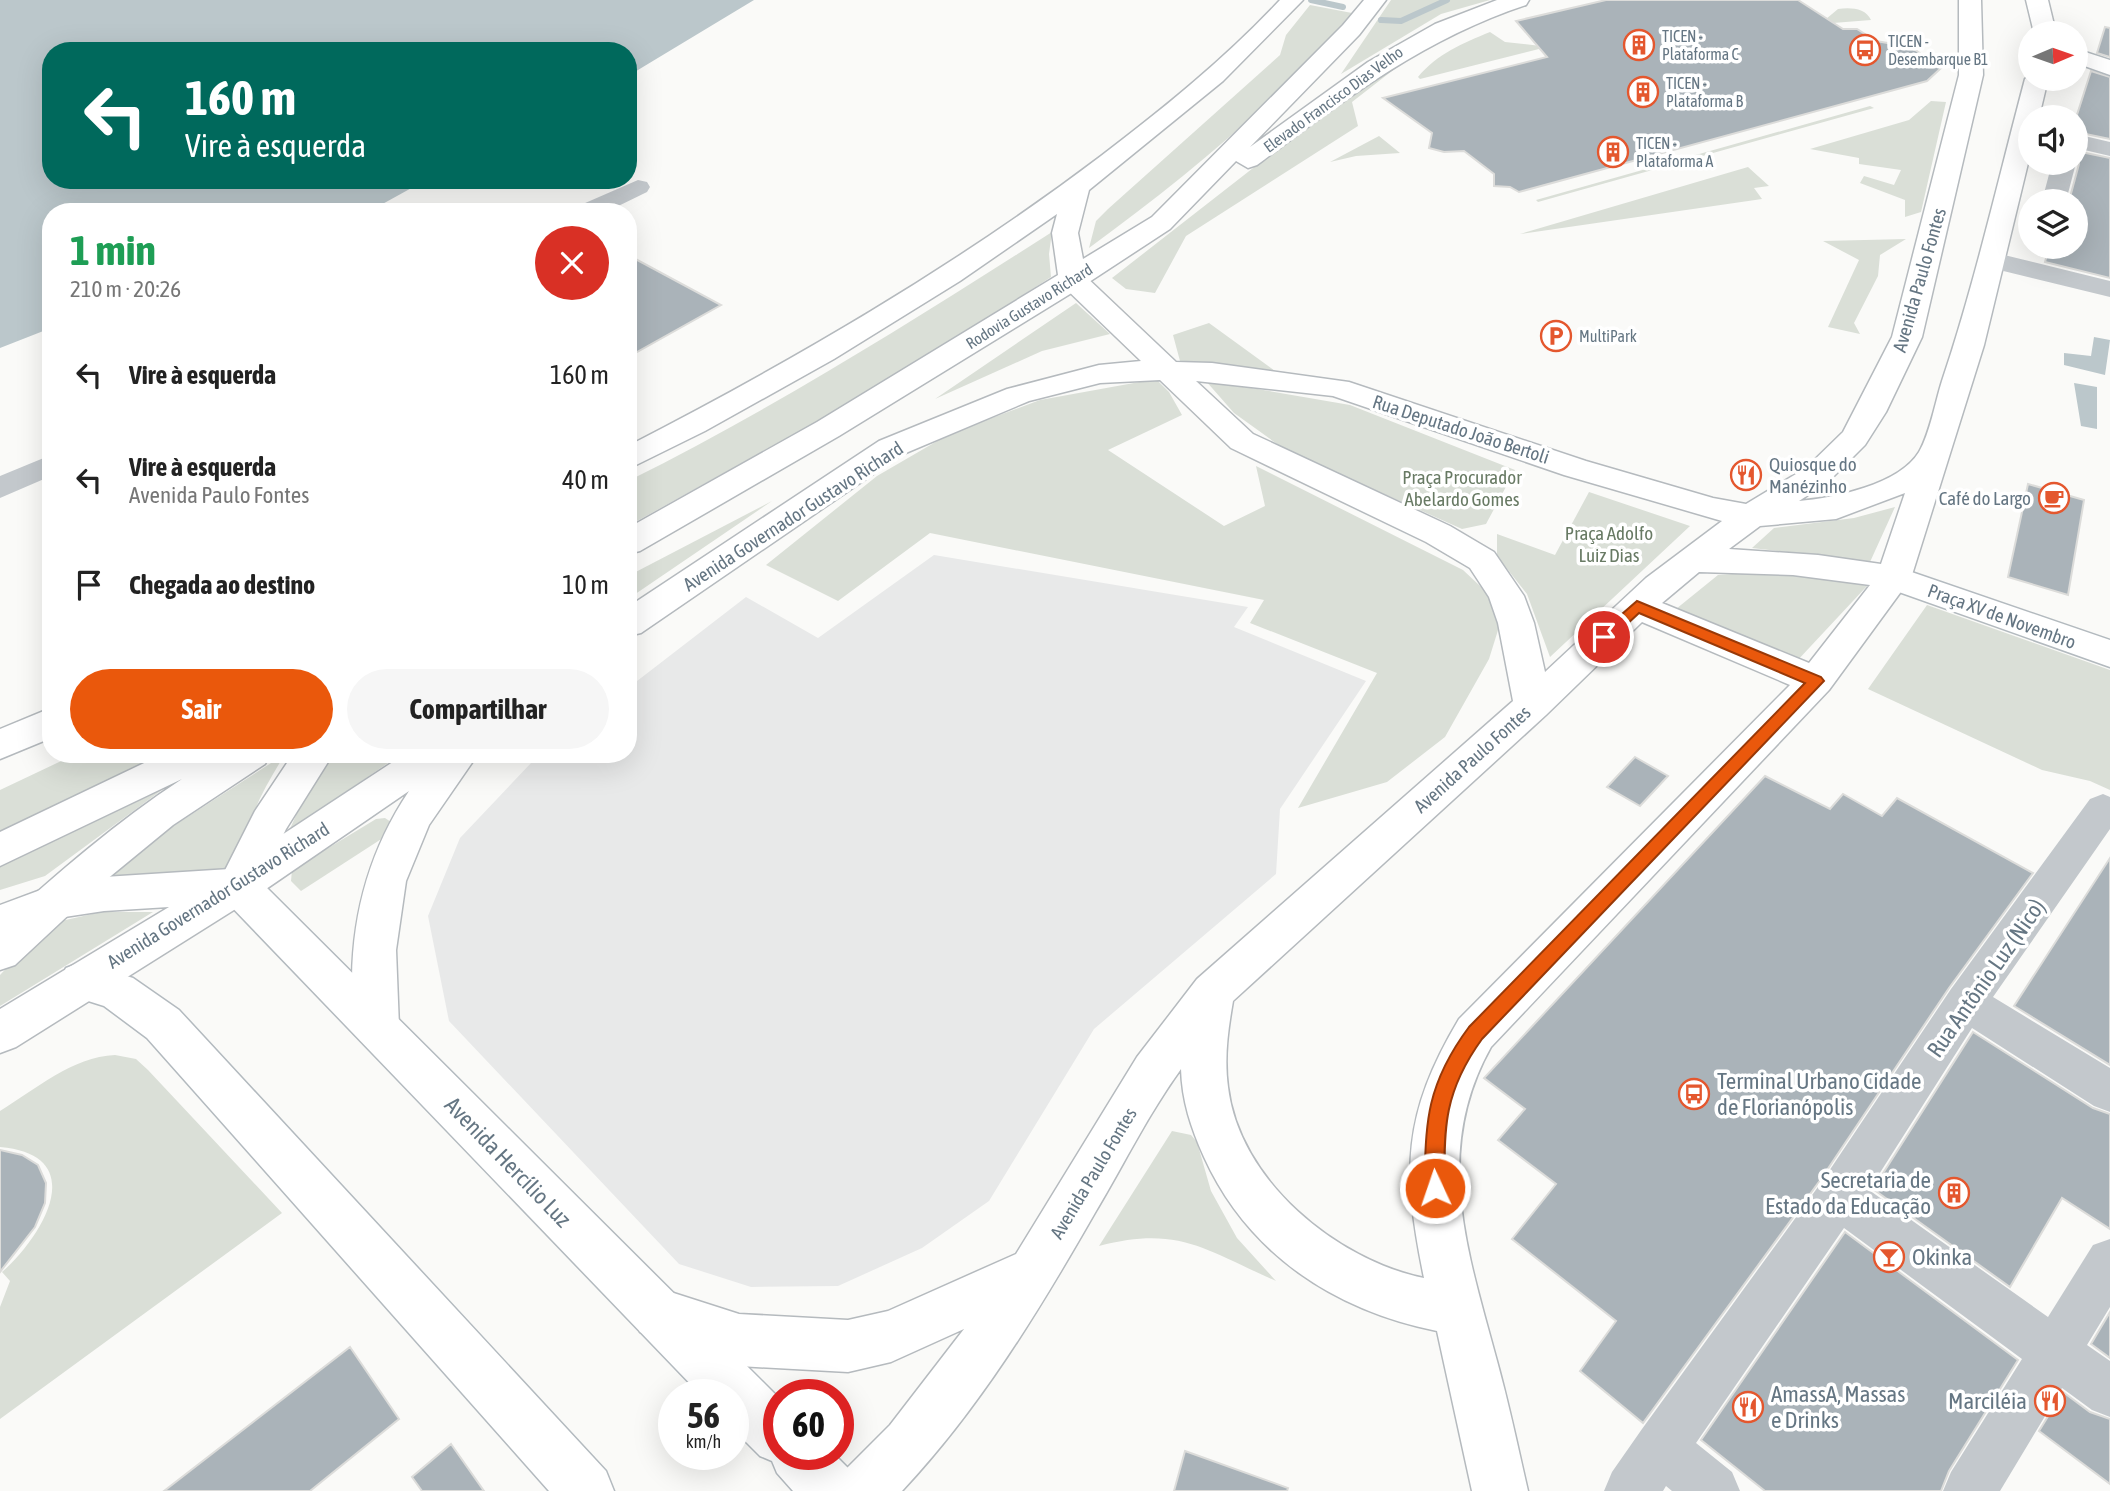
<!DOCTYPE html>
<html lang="pt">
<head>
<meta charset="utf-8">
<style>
	:root { --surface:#fff; --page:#f6f6f6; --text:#222; --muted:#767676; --accent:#ea580c }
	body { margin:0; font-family:"Asap Condensed",sans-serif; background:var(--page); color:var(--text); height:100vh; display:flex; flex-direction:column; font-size:26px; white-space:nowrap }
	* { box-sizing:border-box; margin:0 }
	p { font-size:23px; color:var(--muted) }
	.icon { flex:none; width:38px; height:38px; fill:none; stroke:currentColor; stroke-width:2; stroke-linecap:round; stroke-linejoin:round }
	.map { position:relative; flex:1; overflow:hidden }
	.panel { position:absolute; left:42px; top:203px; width:595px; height:560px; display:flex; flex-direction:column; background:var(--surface); border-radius:28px; box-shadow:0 7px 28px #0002 }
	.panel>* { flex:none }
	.hud { position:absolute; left:42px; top:42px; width:595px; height:147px; border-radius:28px; box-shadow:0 7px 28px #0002; background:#00695c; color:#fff; overflow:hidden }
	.needle { width:46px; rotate:88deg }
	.controls { position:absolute; left:2018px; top:21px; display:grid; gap:14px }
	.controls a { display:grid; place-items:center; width:70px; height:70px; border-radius:50%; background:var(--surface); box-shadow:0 7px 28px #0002; font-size:35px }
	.speed { position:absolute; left:658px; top:1379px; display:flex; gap:14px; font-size:35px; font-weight:700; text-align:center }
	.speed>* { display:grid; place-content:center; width:91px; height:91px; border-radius:50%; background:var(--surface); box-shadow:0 7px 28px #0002; line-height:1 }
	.speed small { font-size:18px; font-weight:400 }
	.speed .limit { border:10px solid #d22; background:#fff; color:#111 }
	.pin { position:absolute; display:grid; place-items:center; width:60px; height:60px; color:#fff; margin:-30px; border:4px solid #fff; border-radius:50%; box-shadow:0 2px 7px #0007 }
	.me { position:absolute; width:77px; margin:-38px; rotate:357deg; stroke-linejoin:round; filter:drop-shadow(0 0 5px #0008) }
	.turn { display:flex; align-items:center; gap:24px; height:147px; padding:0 28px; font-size:32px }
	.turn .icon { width:91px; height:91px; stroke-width:2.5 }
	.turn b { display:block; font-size:49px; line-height:60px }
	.round { display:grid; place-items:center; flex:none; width:74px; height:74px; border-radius:37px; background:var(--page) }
	.head { display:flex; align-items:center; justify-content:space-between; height:119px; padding:0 28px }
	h1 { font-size:42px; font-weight:700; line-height:52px; color:#1e9e55 }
	.cta { display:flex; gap:14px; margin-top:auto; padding:14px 28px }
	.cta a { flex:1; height:80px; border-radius:42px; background:var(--accent); color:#fff; font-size:28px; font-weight:700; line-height:80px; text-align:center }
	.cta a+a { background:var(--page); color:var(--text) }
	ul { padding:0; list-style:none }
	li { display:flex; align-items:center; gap:21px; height:105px; padding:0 28px }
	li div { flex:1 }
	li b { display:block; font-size:26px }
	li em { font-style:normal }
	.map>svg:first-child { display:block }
	.built { fill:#e8e9e9 }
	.green { fill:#dadfd7 }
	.water { fill:#bbc7cb }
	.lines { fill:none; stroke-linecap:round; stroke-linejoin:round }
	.stream { stroke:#bbc7cb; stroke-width:6 }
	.building { fill:#aab3b9; stroke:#dcdcda; stroke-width:2 }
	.secondary-casing { stroke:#b3babf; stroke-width:3 }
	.primary-casing { stroke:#b5babe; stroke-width:3 }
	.highway-casing { stroke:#b4b9bd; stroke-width:3 }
	.street { fill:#c3c8cc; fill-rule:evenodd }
	.secondary { fill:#fff; fill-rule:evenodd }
	.primary { fill:#fff; fill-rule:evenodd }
	.highway { fill:#fff; fill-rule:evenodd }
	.route { fill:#ea580c; stroke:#983908; stroke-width:2 }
	.labels { text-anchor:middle; stroke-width:7; stroke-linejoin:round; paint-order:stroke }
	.far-poi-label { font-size:16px; fill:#657683; stroke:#fff; text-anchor:start }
	.far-street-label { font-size:16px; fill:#657683; stroke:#fff }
	.street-label { font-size:19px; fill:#657683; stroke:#fff }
	.poi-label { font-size:19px; fill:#657683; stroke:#fff; text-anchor:start }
	.park-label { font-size:19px; fill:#687a64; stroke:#fff }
	.near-street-label { font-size:23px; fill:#657683; stroke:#fff }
	.near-poi-label { font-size:23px; fill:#657683; stroke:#fff; text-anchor:start }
</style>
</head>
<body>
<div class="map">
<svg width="2110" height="1491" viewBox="0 0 2110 1491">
	<rect width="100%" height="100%" fill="#fafaf8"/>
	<path class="built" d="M934,555L1248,607L1234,627L1366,681L1280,809L1276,874L1094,1029L989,1201L922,1248L838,1286L751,1287L679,1264L449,1021L428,916L460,838L531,763L543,754H628V688L746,597L818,638Z"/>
	<path class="green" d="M1391,0H1490L1441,14L1341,74Z
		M1310,5L1352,13C1277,103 1183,179 1089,248L1096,221L1108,209L1280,55L1286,35Z
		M1838,9C1850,7 1866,8 1871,20L1833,23L1826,19Z
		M1686,12L1420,79L1418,77C1437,54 1463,43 1490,32L1505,42L1541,46Z
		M1437,36L1352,102L1358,126L1186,236L1155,293L1126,289L1112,278L1316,119Z
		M1931,101L1946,102L1921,212L1905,217V200L1860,183L1864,176L1894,185L1901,170L1859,164V158L1810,149L1909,120Z
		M1870,106L1874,108L1538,202L1536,200Z
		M1379,136L1400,153L1356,156L1330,162Z
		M1748,167L1769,186L1754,188L1762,199L1520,234Z
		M1052,232L1049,254L1051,277L899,376L628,526V481C775,408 914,320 1052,232Z
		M1906,239L1880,255L1878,276L1854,323L1860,334L1828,327L1859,260L1823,241Z
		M1076,303L1110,334L1042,351L935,399Z
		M1209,323L1275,371L1180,361L1173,335Z
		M1156,379L1169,392L1182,415L1108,450L1224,526L1265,506L1256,466L1463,570L1494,599L1499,627L1489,659L1445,737L1387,782L1298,808L1377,673L1250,623L1264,600L930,533L838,601L766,565L877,476L951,433L1040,400Z
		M1205,380L1350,405L1515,470L1486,524L1462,529L1284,449L1234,413Z
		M1589,492L1690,526L1550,657L1527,594L1497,556V534L1555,555Z
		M772,501L628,599V576Z
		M1895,507L1870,562L1752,548L1774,528L1854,518Z
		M1762,572L1813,575L1867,586L1796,662L1676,609L1718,575Z
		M1927,605L2110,670V790L2090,781L2042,770L1868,689Z
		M76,754H164L0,831V790Z
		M285,754C265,787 247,817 243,856L220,871L105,880L144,845Z
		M334,754H401L289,831L309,786Z
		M185,773L45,876L0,890V863Z
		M385,818L391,822L386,836L301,891L291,881L292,870L376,819Z
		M101,912H153L0,1006V975L48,924Z
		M115,1055L136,1059L148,1070L282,1213L0,1419V1307L10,1281L2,1272C44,1235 91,1155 0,1147V1111C36,1089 72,1057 115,1055Z
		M1172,1131L1191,1135L1197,1142L1211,1191L1237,1238L1276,1281C1205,1250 1179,1225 1099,1246Z"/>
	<path class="water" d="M0,0H754L628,76V51H51V180H426L368,212H51V328L0,348Z
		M2094,337L2110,340L2105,375L2064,365V353L2091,356Z
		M2074,383L2097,387V429L2081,426Z"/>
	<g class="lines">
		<path class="stream" d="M1311,0L1343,7
			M1381,20L1401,21L1447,0"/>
	</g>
	<path class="building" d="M1606,0H1798L1843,29H1857L1876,41L1911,47L1941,68L1927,81L1519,192L1510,187L1494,186V174L1464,151L1444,152L1429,148L1432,133L1383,98L1547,57L1516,21Z
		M2105,27L2110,28V57L2097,53Z
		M2091,71L2110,77V139L2076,132V118Z
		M2076,151L2110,158V278L2045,262L2049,247H2076V201H2069L2079,164Z
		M628,255L721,305L628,357Z
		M2028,484L2084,500L2068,595L2008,577Z
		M1635,757L1668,776L1640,806L1607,787Z
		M1765,776L1830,809L1843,794L1882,816L1897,798L2033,873L1949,988L1821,1179L1643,1423L1580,1371L1616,1321L1512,1239L1556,1184L1498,1140L1525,1109L1484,1078Z
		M2110,858V1065L2014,1006Z
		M1973,1032L2093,1108L2110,1114V1229L2062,1198L2010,1287L1873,1189Z
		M0,1150L22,1155L38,1165L46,1183L45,1203L35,1227L0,1272Z
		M1845,1232L2018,1360L1949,1471L1941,1491H1765L1701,1440Z
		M2110,1312V1358L2091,1344Z
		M350,1347L399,1419L310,1491H164Z
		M2063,1392L2090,1412L2110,1419V1484L2039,1431Z
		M451,1444L484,1491H422L412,1477Z
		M1185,1451L1288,1488L1287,1491H1174Z"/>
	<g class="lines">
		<g class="secondary-casing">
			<path id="secondary" d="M2076,49L2110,60V75L2076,63Z
				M1894,566L2110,640V667L1882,586L1877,578L1882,570Z
				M238,869L253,874L779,1398V1454H834L851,1471L859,1491H793L777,1473L772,1461L760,1456L733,1429V1395H701L223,898L217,886L223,874Z
				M82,962L133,978L179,1010L606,1471L614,1491H549L147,1038L104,1006L66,994L60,981L66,968Z"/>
		</g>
		<g class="primary-casing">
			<path id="primary" d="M1959,0H1981L1983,75L1922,337L1886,412L1865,445L1828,482L1799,501C1833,498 1899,485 1919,452C1930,433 1935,403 1942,381C1975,283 1998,180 2025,79L2030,74V79H2048L2039,117H2030V155L1984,345L1911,578L1829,690L1491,1047C1432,1152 1468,1253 1497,1361C1509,1404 1518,1448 1528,1491H1472L1437,1331C1334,1310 1248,1254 1204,1157C1191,1128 1182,1101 1181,1069C1149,1113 1124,1164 1096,1211C1040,1309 980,1408 902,1491H836L844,1471L890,1425L964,1329L891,1362L848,1372L739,1366L640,1332L632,1314L640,1296L658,1288L739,1314L848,1320L888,1311L1016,1254L1137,1057L1197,979L1513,701L1498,623L1489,597L1470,568L1426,542L1231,448L1160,380L1100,383L1029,401L901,455L641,633L628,636V607L879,441L1007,389L1099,365L1141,361L1063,286L1059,280L1063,274H1083L1176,362L1212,363L1349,382L1586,461L1713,498L1746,504L1806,468L1843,432L1892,337L1959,75ZM1196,381L1333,396L1564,475L1722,521L1646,578L1545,672L1534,623L1524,596L1494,552L1450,526L1253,434ZM1905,493L1881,564L1818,555L1729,549L1760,526L1836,519ZM1699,572L1793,575L1870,585L1809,663L1662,603ZM1642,622L1790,685L1459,1019C1402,1115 1402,1171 1424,1278C1336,1260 1239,1180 1228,1087C1224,1057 1228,1030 1233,1001L1546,715Z
				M2026,0H2048L2056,33H2034Z
				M405,754H478L429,825L406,881L396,950L399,1027L393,1041L377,1047L361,1041C352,1022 352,999 352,978C353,909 371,848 409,791L253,898L16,1047L0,1053V1009L169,907L104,911L58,918L0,940V905L54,885L104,877L230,869Z"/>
		</g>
		<g class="highway-casing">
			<path id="highway" d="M1280,0H1303L1223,81L1089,190L1078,233L1083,259L1152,217L1343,25L1364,0H1386L1359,35L1250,147L1368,62L1435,24L1497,0H1529L1526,5C1423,39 1342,101 1257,165L1248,168L1236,161L1170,229L1083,286L839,436L640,551L628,554V528L817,422L1058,275L1052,233L1057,214L960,281L834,359L705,431L628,469V446C793,361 953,268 1101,156C1164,108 1226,58 1280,0Z
				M51,708V738L0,759V729Z
				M163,754H218L217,757L221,754H270L265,764L173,825L106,880L15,965L0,970V925C58,873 116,822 182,779L0,866V832Z
				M293,754H333L286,829L253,898L238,903L223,898L217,886L255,811Z"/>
		</g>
		<path class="street" d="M2076,134L2110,142V156L2076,148Z
			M2076,162V163L2066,201H2042L2052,163Z
			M638,180L647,182L650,187L647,192L606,212H573L576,207Z
			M1992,252L2110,281V297L1983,266L1979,260L1983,254Z
			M51,455V476L0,498V476Z
			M2103,794L2110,797V829L1993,997L2110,1068V1112L2094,1106L1972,1028L1869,1190L2048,1317L2093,1245L2110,1239V1307L2087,1345L2110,1361V1417L2092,1410L2062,1388L2000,1491H1943L1951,1472L2022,1359L1844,1228L1696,1443L1732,1472L1740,1491H1672L1666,1486L1663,1491H1604L1612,1472L1642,1429L1823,1180L1951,989L2090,799Z"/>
		<use href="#secondary" class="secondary"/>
		<use href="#primary" class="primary"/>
		<use href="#highway" class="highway"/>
	</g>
	<path class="route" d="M1637,601L1821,677L1824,681L1482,1039C1445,1090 1443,1127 1445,1188L1442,1195L1435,1198L1428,1195L1425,1188C1424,1122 1428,1082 1469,1027L1805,683L1639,613L1609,641H1599V634Z"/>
	<defs>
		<g id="building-ring" transform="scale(1.575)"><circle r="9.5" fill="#fff" stroke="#e4572e" stroke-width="1.5"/><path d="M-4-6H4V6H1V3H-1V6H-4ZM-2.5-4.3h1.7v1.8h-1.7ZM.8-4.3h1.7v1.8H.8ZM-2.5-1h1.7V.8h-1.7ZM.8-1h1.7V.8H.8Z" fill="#e4572e"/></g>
		<g id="bus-ring" transform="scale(1.575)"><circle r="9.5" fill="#fff" stroke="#e4572e" stroke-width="1.5"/><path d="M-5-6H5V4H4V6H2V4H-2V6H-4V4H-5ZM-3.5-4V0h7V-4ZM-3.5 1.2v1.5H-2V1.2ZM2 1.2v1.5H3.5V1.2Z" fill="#e4572e"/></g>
		<g id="parking-ring" transform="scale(1.575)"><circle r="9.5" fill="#fff" stroke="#e4572e" stroke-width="1.5"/><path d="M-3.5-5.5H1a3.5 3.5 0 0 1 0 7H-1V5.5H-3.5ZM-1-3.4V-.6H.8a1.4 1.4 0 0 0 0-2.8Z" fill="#e4572e"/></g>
		<g id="restaurant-ring" transform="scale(1.575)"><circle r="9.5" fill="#fff" stroke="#e4572e" stroke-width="1.5"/><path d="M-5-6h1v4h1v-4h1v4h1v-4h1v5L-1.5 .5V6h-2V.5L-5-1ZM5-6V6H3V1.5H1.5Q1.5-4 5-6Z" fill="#e4572e"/></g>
		<g id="cafe-ring" transform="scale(1.575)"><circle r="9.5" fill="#fff" stroke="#e4572e" stroke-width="1.5"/><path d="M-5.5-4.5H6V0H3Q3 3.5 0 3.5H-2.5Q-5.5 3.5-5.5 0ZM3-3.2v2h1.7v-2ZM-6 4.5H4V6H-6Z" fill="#e4572e"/></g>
		<g id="bar-ring" transform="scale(1.575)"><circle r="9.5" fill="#fff" stroke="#e4572e" stroke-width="1.5"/><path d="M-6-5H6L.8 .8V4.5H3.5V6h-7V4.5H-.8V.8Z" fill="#e4572e"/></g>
	</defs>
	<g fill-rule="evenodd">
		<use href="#building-ring" x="1639" y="45"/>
		<use href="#bus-ring" x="1865" y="50"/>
		<use href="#building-ring" x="1643" y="92"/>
		<use href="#building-ring" x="1613" y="152"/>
		<use href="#parking-ring" x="1556" y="336"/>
		<use href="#restaurant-ring" x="1746" y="475"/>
		<use href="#cafe-ring" x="2054" y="498"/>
		<use href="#bus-ring" x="1694" y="1094"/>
		<use href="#building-ring" x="1954" y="1193"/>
		<use href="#bar-ring" x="1889" y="1257"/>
		<use href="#restaurant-ring" x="2050" y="1401"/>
		<use href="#restaurant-ring" x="1748" y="1407"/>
	</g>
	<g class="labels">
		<g class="far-poi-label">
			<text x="1662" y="42">TICEN -<tspan x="1662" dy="18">Plataforma C</tspan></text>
			<text x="1888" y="47">TICEN -<tspan x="1888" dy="18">Desembarque B1</tspan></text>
			<text x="1666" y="89">TICEN -<tspan x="1666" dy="18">Plataforma B</tspan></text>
			<text x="1636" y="149">TICEN -<tspan x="1636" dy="18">Plataforma A</tspan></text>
			<text x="1579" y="342">MultiPark</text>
		</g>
		<g class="far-street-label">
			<text transform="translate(1333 99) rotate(-36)" y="6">Elevado Francisco Dias Velho</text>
			<text transform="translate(1029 306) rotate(-32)" y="6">Rodovia Gustavo Richard</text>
		</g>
		<g class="street-label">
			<text transform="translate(1919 280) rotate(-74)" y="7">Avenida Paulo Fontes</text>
			<text transform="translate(1461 429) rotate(18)" y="7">Rua Deputado João Bertoli</text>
			<text transform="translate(793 516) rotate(-33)" y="7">Avenida Governador Gustavo Richard</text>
			<text transform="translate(2002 616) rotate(20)" y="7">Praça XV de Novembro</text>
			<text transform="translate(1472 759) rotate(-42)" y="7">Avenida Paulo Fontes</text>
			<text transform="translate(218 895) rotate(-32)" y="7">Avenida Governador Gustavo Richard</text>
			<text transform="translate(1093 1173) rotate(-59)" y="7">Avenida Paulo Fontes</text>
		</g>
		<g class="poi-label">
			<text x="1769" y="471">Quiosque do<tspan x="1769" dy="22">Manézinho</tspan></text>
			<text x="2031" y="505" text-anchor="end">Café do Largo</text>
		</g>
		<g class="park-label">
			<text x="1462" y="484">Praça Procurador<tspan x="1462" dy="22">Abelardo Gomes</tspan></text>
			<text x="1609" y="540">Praça Adolfo<tspan x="1609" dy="22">Luiz Dias</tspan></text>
		</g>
		<g class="near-street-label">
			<text transform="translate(1986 978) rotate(-55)" y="8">Rua Antônio Luz (Nico)</text>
			<text transform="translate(508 1162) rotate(46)" y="8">Avenida Hercílio Luz</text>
		</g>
		<g class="near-poi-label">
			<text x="1717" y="1089">Terminal Urbano Cidade<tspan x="1717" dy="26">de Florianópolis</tspan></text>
			<text x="1931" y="1188" text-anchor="end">Secretaria de<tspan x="1931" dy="26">Estado da Educação</tspan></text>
			<text x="1912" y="1265">Okinka</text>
			<text x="1771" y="1402">AmassA, Massas<tspan x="1771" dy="26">e Drinks</tspan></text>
			<text x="2027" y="1409" text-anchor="end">Marciléia</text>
		</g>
	</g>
</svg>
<div class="controls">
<a><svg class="needle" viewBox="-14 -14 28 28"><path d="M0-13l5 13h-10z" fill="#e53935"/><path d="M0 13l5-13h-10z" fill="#767676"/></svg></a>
<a><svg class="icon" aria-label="sound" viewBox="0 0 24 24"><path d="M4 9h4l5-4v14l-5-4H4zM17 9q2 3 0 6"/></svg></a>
<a><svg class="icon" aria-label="layers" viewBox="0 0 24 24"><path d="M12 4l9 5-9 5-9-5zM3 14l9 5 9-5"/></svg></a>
</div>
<div class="speed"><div>56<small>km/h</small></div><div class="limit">60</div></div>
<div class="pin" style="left:1604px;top:637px;background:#d93025"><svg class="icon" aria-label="arrive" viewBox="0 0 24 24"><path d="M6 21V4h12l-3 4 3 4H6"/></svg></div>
<svg class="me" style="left:1435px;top:1188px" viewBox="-20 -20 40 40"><circle r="17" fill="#ea580c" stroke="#fff" stroke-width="3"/><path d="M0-11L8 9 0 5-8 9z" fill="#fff"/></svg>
<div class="hud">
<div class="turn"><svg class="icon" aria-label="left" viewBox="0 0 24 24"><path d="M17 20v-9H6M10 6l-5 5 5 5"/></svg><div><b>160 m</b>Vire à esquerda</div></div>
</div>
<section class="panel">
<div class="head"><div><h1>1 min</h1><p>210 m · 20:26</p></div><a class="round" style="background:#d93025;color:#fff"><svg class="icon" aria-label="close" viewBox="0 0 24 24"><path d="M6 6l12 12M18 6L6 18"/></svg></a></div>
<ul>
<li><svg class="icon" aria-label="left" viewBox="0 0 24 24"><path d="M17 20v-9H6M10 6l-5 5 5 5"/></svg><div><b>Vire à esquerda</b></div><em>160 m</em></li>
<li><svg class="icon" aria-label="left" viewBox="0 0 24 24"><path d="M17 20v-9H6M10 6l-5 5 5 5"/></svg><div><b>Vire à esquerda</b><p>Avenida Paulo Fontes</p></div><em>40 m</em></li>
<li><svg class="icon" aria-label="arrive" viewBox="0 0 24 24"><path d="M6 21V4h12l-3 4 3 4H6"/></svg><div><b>Chegada ao destino</b></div><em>10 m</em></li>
</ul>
<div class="cta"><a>Sair</a><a>Compartilhar</a></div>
</section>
</div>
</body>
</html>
